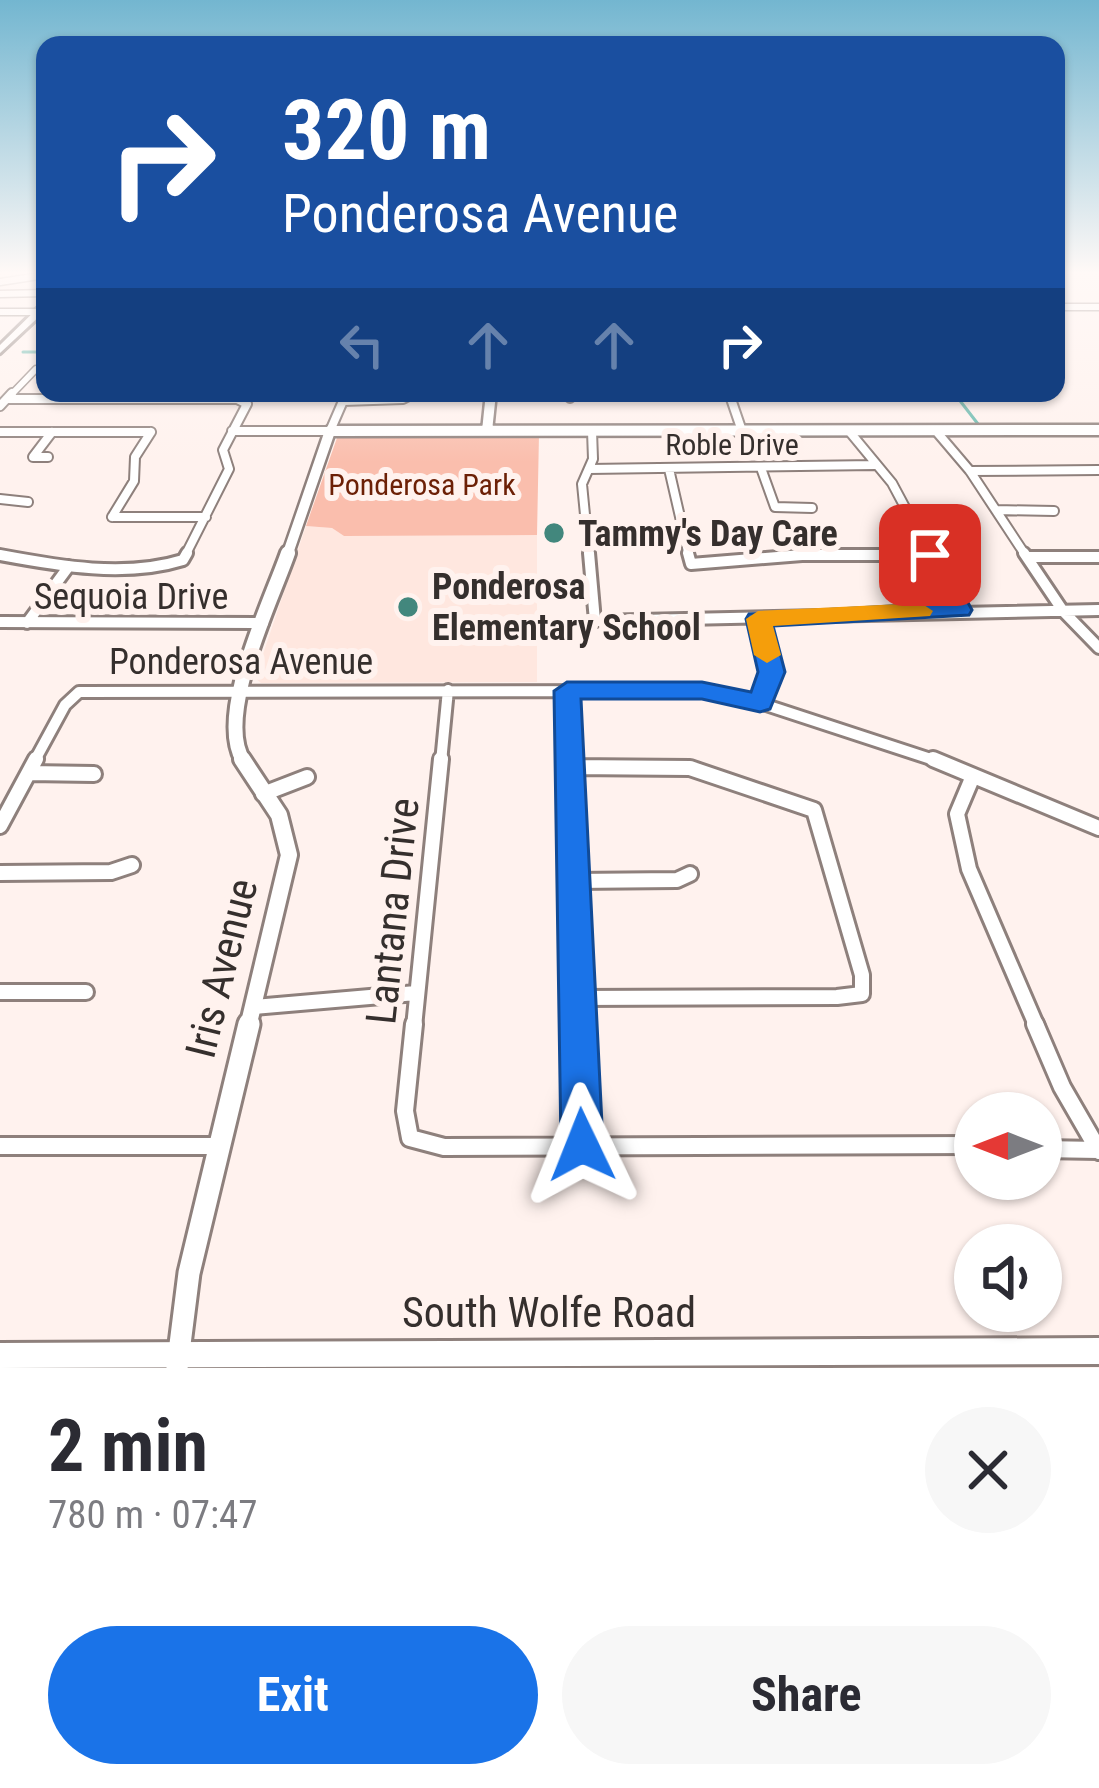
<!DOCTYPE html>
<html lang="en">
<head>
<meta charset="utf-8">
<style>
	:root { --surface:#fff; --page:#f7f7f7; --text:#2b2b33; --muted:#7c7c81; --accent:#1a73e8 }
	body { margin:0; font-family:"Roboto Condensed",sans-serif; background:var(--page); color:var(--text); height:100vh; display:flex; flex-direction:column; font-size:45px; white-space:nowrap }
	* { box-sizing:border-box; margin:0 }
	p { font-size:39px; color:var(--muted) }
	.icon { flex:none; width:66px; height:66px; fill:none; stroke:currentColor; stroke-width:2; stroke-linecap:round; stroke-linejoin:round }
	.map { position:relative; height:1368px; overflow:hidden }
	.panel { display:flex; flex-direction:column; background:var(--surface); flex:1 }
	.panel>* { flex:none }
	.hud { position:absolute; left:36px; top:36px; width:1029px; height:366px; border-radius:24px; box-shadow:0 3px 9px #0004; background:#1a4fa0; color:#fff; overflow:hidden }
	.needle { width:78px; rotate:270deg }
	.buttons { position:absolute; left:954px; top:1092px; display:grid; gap:24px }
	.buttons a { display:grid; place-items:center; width:108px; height:108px; border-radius:50%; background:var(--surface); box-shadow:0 3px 9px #0004; font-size:60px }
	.pin { position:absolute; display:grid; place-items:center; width:102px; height:102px; color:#fff; margin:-51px; border-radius:24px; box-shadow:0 6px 18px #0006 }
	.me { position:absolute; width:132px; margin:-66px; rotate:358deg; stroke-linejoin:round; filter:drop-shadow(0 0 9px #0008) }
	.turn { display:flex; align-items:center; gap:42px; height:252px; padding:0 48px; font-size:54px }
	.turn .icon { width:156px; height:156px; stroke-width:2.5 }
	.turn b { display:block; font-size:84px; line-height:102px }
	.lanes { display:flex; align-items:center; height:114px; padding:0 48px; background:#0003; justify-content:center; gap:60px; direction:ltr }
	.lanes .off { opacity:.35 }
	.round { display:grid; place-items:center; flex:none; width:126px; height:126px; border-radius:63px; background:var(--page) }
	.head { display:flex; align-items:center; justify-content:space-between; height:204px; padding:0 48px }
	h1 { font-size:72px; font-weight:700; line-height:90px }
	.action { display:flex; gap:24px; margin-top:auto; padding:24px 48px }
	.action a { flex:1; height:138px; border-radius:72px; background:var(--accent); color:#fff; font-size:48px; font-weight:700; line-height:138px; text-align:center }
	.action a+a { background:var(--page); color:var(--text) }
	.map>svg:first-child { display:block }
	.built { fill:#ffe7df }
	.green { fill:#fabead }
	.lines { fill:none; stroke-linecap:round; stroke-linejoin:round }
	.stream { stroke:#65b8ac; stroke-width:3 }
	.minor-far4-casing { stroke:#8e807c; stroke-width:9 }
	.minor-far3-casing { stroke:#8e807c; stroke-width:12 }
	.minor-far2-casing { stroke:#8e807c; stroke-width:16 }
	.minor-far1-casing { stroke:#8e807c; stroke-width:20 }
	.minor-casing { stroke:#8e807c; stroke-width:22 }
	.tertiary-far3-casing { stroke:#8e807c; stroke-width:15 }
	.tertiary-far2-casing { stroke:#8e807c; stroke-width:20 }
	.tertiary-far1-casing { stroke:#8e807c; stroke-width:22 }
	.tertiary-casing { stroke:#8e807c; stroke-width:27 }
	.secondary-casing { stroke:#8e807c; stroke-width:6 }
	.minor-far4 { stroke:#fff; stroke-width:6 }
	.minor-far3 { stroke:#fff; stroke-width:8 }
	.minor-far2 { stroke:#fff; stroke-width:10 }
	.minor-far1 { stroke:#fff; stroke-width:14 }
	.minor { stroke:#fff; stroke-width:16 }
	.tertiary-far3 { stroke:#fff; stroke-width:10 }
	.tertiary-far2 { stroke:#fff; stroke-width:14 }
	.tertiary-far1 { stroke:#fff; stroke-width:16 }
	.tertiary { stroke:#fff; stroke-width:21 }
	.secondary { fill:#fff; fill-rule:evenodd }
	.route { fill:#1a73e8; stroke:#114b97; stroke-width:3 }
	.slow { fill:#f59e0b }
	.poi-dot { fill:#42877d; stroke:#fff2ee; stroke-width:4.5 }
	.labels { text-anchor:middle; stroke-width:12; stroke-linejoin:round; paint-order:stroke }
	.far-street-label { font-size:30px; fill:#352f2d; stroke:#fff2ee }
	.far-park-label { font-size:30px; fill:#6c2006; stroke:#fff2ee }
	.poi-label { font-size:36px; font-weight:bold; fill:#352f2d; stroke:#fff2ee; text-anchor:start }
	.street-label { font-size:36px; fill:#352f2d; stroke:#fff2ee }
	.near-street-label { font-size:42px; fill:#352f2d; stroke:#fff2ee }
</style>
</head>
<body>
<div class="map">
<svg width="1099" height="1368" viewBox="0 0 1099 1368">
	<rect width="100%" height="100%" fill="#fff2ee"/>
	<path class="built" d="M306,526L332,528L344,536L537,535V682L261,683L255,678Z"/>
	<path class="green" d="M539,434L537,535L344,536L332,528L306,526L338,435Z"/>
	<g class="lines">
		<path class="stream" d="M23,352H45
			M954,393L978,424"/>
		<g class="minor-far4-casing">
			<path id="minor-far4" d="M0,282L45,275
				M0,294L45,293
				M1056,307H1099
				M0,312H39
				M10,396L36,369H45
				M409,396L415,393"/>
		</g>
		<g class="minor-far3-casing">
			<path id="minor-far3" d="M570,393V398
				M729,393L742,431
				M8,399H237L247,404L223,450L229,469L185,556
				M0,406L12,393
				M232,431H330L343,401L403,399L415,393
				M849,431L892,483L931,556
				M936,431L970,471L1026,556
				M0,432H151
				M48,457H33L52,432
				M761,468L775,507L812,508
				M589,469L875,465
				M669,469L689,556
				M970,471L1099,470
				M0,499L28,502
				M996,510L1054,511
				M112,517L134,481L135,457L151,432
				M112,517H206
				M0,555L5,556
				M589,556L582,484L593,459L592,431
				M791,556L930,555"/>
		</g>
		<g class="minor-far2-casing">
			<path id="minor-far2" d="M589,553L595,621L1099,610
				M688,553L691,564L802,555H930
				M929,553L960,610
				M1024,553L1063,611L1099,648
				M0,555C59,566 125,578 183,560L187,553
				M1028,557H1099
				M758,619L771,672L760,703
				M0,622L263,623
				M27,623L69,566
				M567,691L569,762
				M34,762L65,705L79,692L702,691L760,703L940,762
				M441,762L448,690"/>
		</g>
		<g class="minor-far1-casing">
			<path id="minor-far1" d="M569,759L578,1027
				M933,759L1099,828
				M570,767L690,768L814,810L862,975V994L837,997L577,998
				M29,773L94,774
				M973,776L957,814L969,869L1037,1027
				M263,794L307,777
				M0,826L36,759
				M0,873L111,872L132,865
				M574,881L677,880L690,874
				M0,992H86
				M253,1007L416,993
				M414,1027L441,759"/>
		</g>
		<g class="minor-casing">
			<path id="minor" d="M414,1024L405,1111L410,1138L444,1147L975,1145
				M578,1024L582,1146
				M1035,1024L1062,1087L1099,1151
				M0,1146H217
				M1041,1149L1099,1150"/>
		</g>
		<g class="tertiary-far3-casing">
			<path id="tertiary-far3" d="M487,431L491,393
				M287,556L330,431L1099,430"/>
		</g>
		<g class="tertiary-far2-casing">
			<path id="tertiary-far2" d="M244,762C214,717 271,602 288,553"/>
		</g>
		<g class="tertiary-far1-casing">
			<path id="tertiary-far1" d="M242,759L279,815L289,855L248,1027"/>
		</g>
		<g class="tertiary-casing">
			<path id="tertiary" d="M177,1368L189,1273L249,1024"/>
		</g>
		<g class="secondary-casing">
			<path id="secondary" d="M42,304H45V311L0,353V345Z
				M1099,1338V1364L0,1368V1343Z"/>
		</g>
		<use href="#minor-far4" class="minor-far4"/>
		<use href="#minor-far3" class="minor-far3"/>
		<use href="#minor-far2" class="minor-far2"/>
		<use href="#minor-far1" class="minor-far1"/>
		<use href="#minor" class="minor"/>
		<use href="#tertiary-far3" class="tertiary-far3"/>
		<use href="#tertiary-far2" class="tertiary-far2"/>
		<use href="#tertiary-far1" class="tertiary-far1"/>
		<use href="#tertiary" class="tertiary"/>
		<use href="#secondary" class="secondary"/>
	</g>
	<linearGradient id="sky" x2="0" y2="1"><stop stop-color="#73b6d0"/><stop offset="0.59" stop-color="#fff9f7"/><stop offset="1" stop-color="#fff9f7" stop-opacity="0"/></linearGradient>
	<rect width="1099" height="462" fill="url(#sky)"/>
	<path class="route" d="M930,548L942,555L972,610L969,615L773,626L785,672L770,709L760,712L702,699H581L603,1145L597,1160L582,1166L567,1160L561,1145L554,691L567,682H702L751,692L758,672L746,619L749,614L944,603L919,555Z"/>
	<path class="slow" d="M921,603L933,611L930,616L773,626L781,655L767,663L754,655L746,619L758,611Z"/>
	<g class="poi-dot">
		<circle cx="554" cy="533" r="12"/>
		<circle cx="408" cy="607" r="12"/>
	</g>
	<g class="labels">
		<g class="far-street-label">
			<text x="732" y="455">Roble Drive</text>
		</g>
		<g class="far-park-label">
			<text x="422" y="495">Ponderosa Park</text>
		</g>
		<g class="poi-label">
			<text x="578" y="546">Tammy's Day Care</text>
			<text x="432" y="599">Ponderosa<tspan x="432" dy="41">Elementary School</tspan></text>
		</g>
		<g class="street-label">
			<text x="131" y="609">Sequoia Drive</text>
			<text x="241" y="674">Ponderosa Avenue</text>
		</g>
		<g class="near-street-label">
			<text transform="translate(392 911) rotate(-84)" y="15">Lantana Drive</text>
			<text transform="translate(221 968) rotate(-76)" y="15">Iris Avenue</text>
			<text x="549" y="1327">South Wolfe Road</text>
		</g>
	</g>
</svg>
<div class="buttons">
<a><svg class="needle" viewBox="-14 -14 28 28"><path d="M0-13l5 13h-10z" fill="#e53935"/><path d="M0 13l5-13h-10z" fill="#7c7c81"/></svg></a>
<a><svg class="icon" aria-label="sound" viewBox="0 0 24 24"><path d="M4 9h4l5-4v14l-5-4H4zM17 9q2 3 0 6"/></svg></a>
</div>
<div class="pin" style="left:930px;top:555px;background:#d93025"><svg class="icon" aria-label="arrive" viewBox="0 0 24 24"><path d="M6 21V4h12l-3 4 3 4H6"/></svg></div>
<svg class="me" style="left:582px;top:1145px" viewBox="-20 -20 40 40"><path d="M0-17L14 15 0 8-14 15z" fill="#1a73e8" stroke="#fff" stroke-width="4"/></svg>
<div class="hud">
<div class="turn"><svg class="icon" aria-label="right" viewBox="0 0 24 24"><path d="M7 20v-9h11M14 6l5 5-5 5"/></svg><div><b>320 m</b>Ponderosa Avenue</div></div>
<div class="lanes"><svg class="icon off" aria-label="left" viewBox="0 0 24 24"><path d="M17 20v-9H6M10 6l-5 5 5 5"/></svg><svg class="icon off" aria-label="ahead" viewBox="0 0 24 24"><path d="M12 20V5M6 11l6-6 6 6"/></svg><svg class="icon off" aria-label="ahead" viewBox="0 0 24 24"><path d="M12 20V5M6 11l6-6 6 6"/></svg><svg class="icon" aria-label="right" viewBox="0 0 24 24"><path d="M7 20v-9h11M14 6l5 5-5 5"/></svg></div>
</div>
</div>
<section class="panel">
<div class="head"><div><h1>2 min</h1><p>780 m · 07:47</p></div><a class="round"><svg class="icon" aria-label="close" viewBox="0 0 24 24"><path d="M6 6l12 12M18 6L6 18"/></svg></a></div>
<div class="action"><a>Exit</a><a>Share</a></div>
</section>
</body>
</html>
